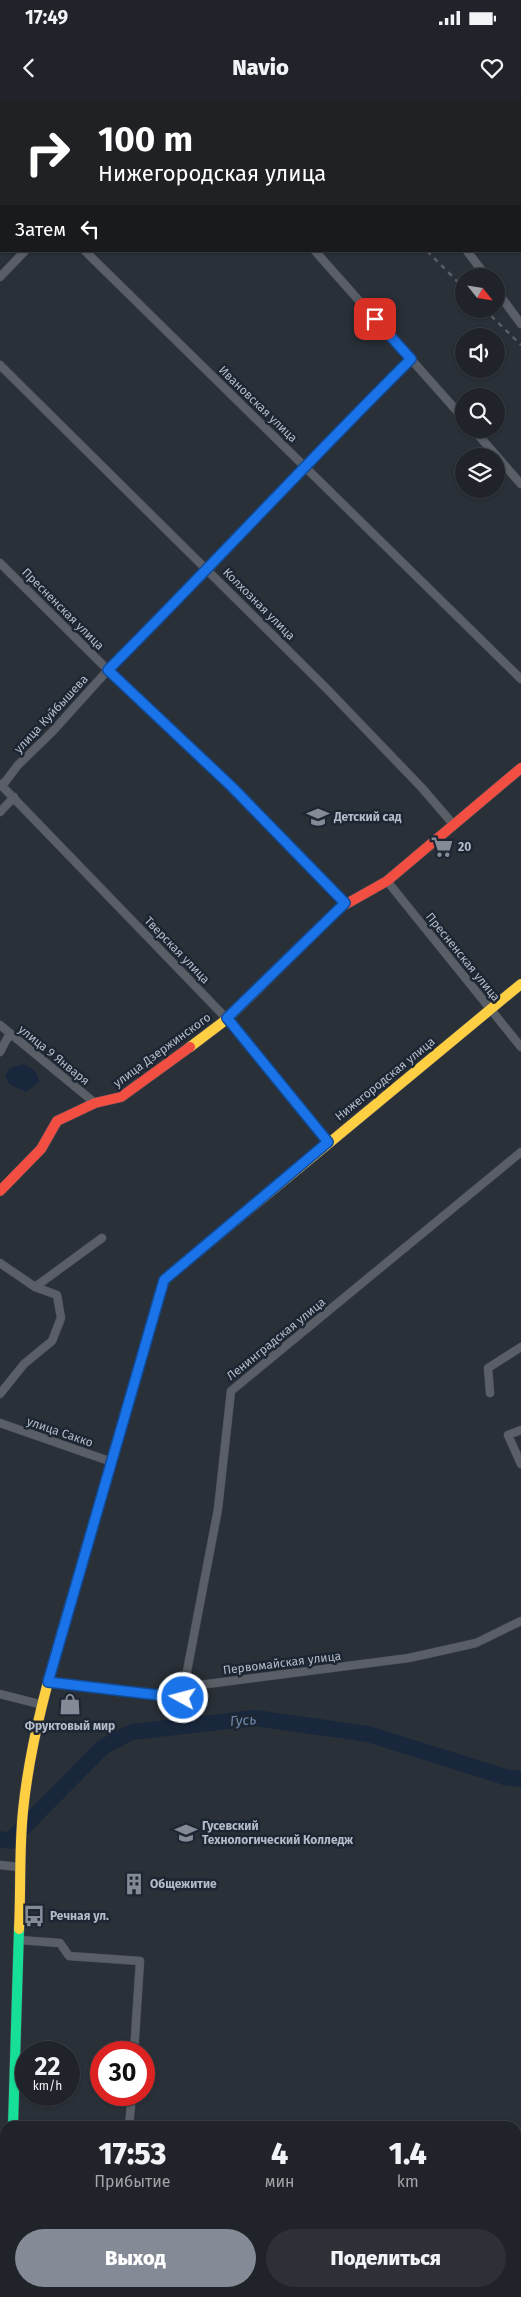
<!DOCTYPE html>
<html lang="ru">
<head>
<meta charset="utf-8">
<style>
	:root { --surface:#20242a; --page:#2d3036; --text:#f1f3f6; --muted:#a2a4a8; --line:#3d4147; --accent:#848b96 }
	body { margin:0; font-family:"Fira Sans",sans-serif; background:var(--page); color:var(--text); height:100vh; display:flex; flex-direction:column; font-size:19px; white-space:nowrap }
	* { box-sizing:border-box; margin:0 }
	p { font-size:16px; color:var(--muted) }
	.icon { flex:none; width:28px; height:28px; fill:none; stroke:currentColor; stroke-width:2; stroke-linecap:round; stroke-linejoin:round }
	.map { position:relative; flex:1; overflow:hidden }
	.panel { position:absolute; left:0px; top:2021px; width:521px; height:176px; display:flex; flex-direction:column; background:var(--surface); border-radius:15px 15px 0 0; box-shadow:0 1px 4px #0004,0 0 0 1px var(--line) }
	.panel>* { flex:none }
	.hud { position:absolute; left:0px; top:0px; width:521px; height:152px; box-shadow:0 1px 4px #0004,0 0 0 1px var(--line); background:#202124; color:#fff; overflow:hidden }
	.needle { width:32px; rotate:120deg }
	.controls { position:absolute; left:455px; top:168px; display:grid; gap:10px }
	.controls a { display:grid; place-items:center; width:50px; height:50px; border-radius:50%; background:var(--surface); box-shadow:0 1px 4px #0004,0 0 0 1px var(--line); font-size:25px }
	.speed { position:absolute; left:15px; top:1941px; display:flex; gap:10px; font-size:25px; font-weight:700; text-align:center }
	.speed>* { display:grid; place-content:center; width:65px; height:65px; border-radius:50%; background:var(--surface); box-shadow:0 1px 4px #0004,0 0 0 1px var(--line); line-height:1 }
	.speed small { font-size:12px; font-weight:400 }
	.speed .limit { border:8px solid #d22; background:#fff; color:#111 }
	.pin { position:absolute; display:grid; place-items:center; width:42px; height:42px; color:#fff; margin:-21px; border-radius:10px; box-shadow:0 2px 8px #0006 }
	.me { position:absolute; width:55px; margin:-28px; rotate:277deg; stroke-linejoin:round; filter:drop-shadow(0 0 4px #0008) }
	.turn { display:flex; align-items:center; gap:18px; height:105px; padding:0 15px; font-size:22px }
	.turn .icon { width:65px; height:65px; stroke-width:2.5 }
	.turn b { display:block; font-size:35px; line-height:42px }
	.then { display:flex; align-items:center; height:48px; padding:0 15px; background:#0003; gap:10px; font-size:19px }
	.eta { display:flex; justify-content:space-evenly; align-items:center; height:85px; text-align:center }
	.eta b { font-size:30px; font-weight:800; line-height:35px }
	.primary-button { display:flex; gap:10px; margin-top:auto; padding:10px 15px }
	.primary-button a { flex:1; height:58px; border-radius:30px; background:var(--accent); color:#fff; font-size:20px; font-weight:800; line-height:58px; text-align:center }
	.primary-button a+a { background:var(--page); color:var(--text) }
	.status { display:flex; justify-content:space-between; align-items:center; height:35px; padding:0 25px; background:var(--surface); direction:ltr }
	.status svg { height:14px; fill:currentColor }
	header { display:flex; justify-content:space-between; align-items:center; height:65px; padding:0 15px; background:var(--surface); font-size:22px; font-weight:800 }
	.map>svg:first-child { display:block }
	.water { fill:#19273c }
	.lines { fill:none; stroke-linecap:round; stroke-linejoin:round }
	.river { stroke:#19273c; stroke-width:16 }
	.street-casing { stroke:#484c55; stroke-width:9 }
	.fast-casing { stroke:#484c55; stroke-width:11 }
	.slow-casing { stroke:#484c55; stroke-width:11 }
	.jam-casing { stroke:#484c55; stroke-width:11 }
	.street { stroke:#5a5e66; stroke-width:8 }
	.fast { stroke:#16e098; stroke-width:10 }
	.slow { stroke:#ffcf43; stroke-width:10 }
	.jam { stroke:#f24e42; stroke-width:10 }
	.rail { stroke:#595d64; stroke-width:2.5; stroke-dasharray:5 5; stroke-linecap:butt }
	.route-casing { stroke:#114b97; stroke-width:12 }
	.route { stroke:#1a73e8; stroke-width:9 }
	.labels { text-anchor:middle; stroke-width:5; stroke-linejoin:round; paint-order:stroke }
	.street-label { font-size:12px; fill:#b4bcc9; stroke:#1d2633 }
	.poi-label { font-size:12px; font-weight:bold; fill:#b4bcc9; stroke:#1d2633; text-anchor:start }
	.water-label { font-size:14px; font-style:italic; fill:#6d86a8; stroke:#1d2633 }
</style>
</head>
<body>
<div class="status"><b>17:49</b><svg viewBox="0 0 49 12"><path d="M0 12V9h3v3zM5 12V6h3v6zM10 12V3h3v9zM15 12V0h3v12zM26 1h20v11H26zM47 4h2v5h-2z"/></svg></div>
<header><svg class="icon" aria-label="back" viewBox="0 0 24 24"><path d="M15 5l-7 7 7 7"/></svg>Navio<svg class="icon" aria-label="heart" viewBox="0 0 24 24"><path d="M12 20l-8-8c-3-5 5-10 8-4 3-6 11-1 8 4z"/></svg></header>
<div class="map">
<svg width="521" height="2197" viewBox="0 0 521 2197">
	<rect width="100%" height="100%" fill="#2a3038"/>
	<path class="water" d="M23,964C32,968 38,971 39,982L26,992L9,984L5,976L10,968Z"/>
	<g class="lines">
		<path class="river" d="M0,1739L10,1741L103,1647L132,1632L255,1618L368,1634L505,1677L521,1679"/>
		<g class="street-casing">
			<path id="street" d="M180,0L181,1
				M330,0L331,1
				M509,0L511,1
				M39,1L40,0
				M172,1L173,0
				M520,9L521,10
				M0,38L1,37
				M0,65L1,67
				M85,151L521,579
				M315,151L464,319
				M467,151L486,176
				M0,177L25,151
				M496,190L521,224
				M0,265L326,588L422,688L453,724
				M473,329L521,384
				M0,463L108,570L232,687L345,803
				M0,684L227,919L328,1042
				M2,686L18,665L52,632L108,570L208,470L304,366L411,259
				M0,712L14,697
				M387,781L521,947
				M0,925L95,1003
				M0,952L10,933
				M0,1163L35,1187L57,1195L61,1218L52,1241L24,1264L0,1294
				M35,1187L102,1138
				M490,1293L488,1268L521,1247
				M0,1323L112,1362
				M521,1330L508,1335L521,1364
				M48,1582L183,1598L184,1587L409,1558L476,1543L521,1521
				M184,1587L218,1409L231,1291L521,1052
				M0,1594L43,1605
				M0,1765L19,1767
				M19,1840L60,1843L69,1856L140,1861L134,1952
				M129,2026L132,1995
				M0,2071H5
				M314,2192L315,2197
				M497,2192L499,2197
				M118,2197V2192"/>
		</g>
		<g class="fast-casing">
			<path id="fast" d="M13,2026L19,1829
				M4,2197L5,2187"/>
		</g>
		<g class="slow-casing">
			<path id="slow" d="M190,947L227,919L341,807
				M235,1121L521,884
				M19,1829C21,1789 19,1750 23,1711C31,1631 56,1553 78,1477"/>
		</g>
		<g class="jam-casing">
			<path id="jam" d="M341,807L387,781L521,668
				M0,1091L41,1049L57,1021L95,1003L121,997L190,947
				M78,1477L164,1180L235,1121"/>
		</g>
		<use href="#street" class="street"/>
		<use href="#fast" class="fast"/>
		<use href="#slow" class="slow"/>
		<use href="#jam" class="jam"/>
		<path class="rail" d="M275,0L276,1
			M427,151L464,188
			M484,209L521,245"/>
	</g>
	<g class="lines">
		<g class="route-casing">
			<path id="route" d="M183,1598L48,1582L164,1180L328,1042L227,918L345,803L232,687L108,570C210,468 308,361 411,259L375,219"/>
		</g>
		<use href="#route" class="route"/>
	</g>
	<defs>
		<g id="school-bare" transform="scale(1.725)"><path d="M0-5L7-2L0 1L-7-2ZM-4 1L0 2.5L4 1V4Q0 6-4 4Z" fill="#848b96" stroke="#1d2633" stroke-width="2.5" paint-order="stroke"/></g>
		<g id="supermarket-bare" transform="scale(1.725)"><path d="M-6-5.5h2.5l.6 2H6L4.5 2H-2.5L-4.4-4H-6ZM-1.5 3.2a1.3 1.3 0 1 0 .1 0ZM3 3.2a1.3 1.3 0 1 0 .1 0Z" fill="#848b96" stroke="#1d2633" stroke-width="2.5" paint-order="stroke"/></g>
		<g id="shop-bare" transform="scale(1.725)"><path d="M-5-2.5h2.3a2.7 3.5 0 0 1 5.4 0H5L5.5 6h-11ZM-1.5-2.5h3a1.5 2.3 0 0 0-3 0Z" fill="#848b96" stroke="#1d2633" stroke-width="2.5" paint-order="stroke"/></g>
		<g id="university-bare" transform="scale(1.725)"><path d="M0-5L7-2L0 1L-7-2ZM-4 1L0 2.5L4 1V4Q0 6-4 4Z" fill="#848b96" stroke="#1d2633" stroke-width="2.5" paint-order="stroke"/></g>
		<g id="building-bare" transform="scale(1.725)"><path d="M-4-6H4V6H1V3H-1V6H-4ZM-2.5-4.3h1.7v1.8h-1.7ZM.8-4.3h1.7v1.8H.8ZM-2.5-1h1.7V.8h-1.7ZM.8-1h1.7V.8H.8Z" fill="#848b96" stroke="#1d2633" stroke-width="2.5" paint-order="stroke"/></g>
		<g id="bus-bare" transform="scale(1.725)"><path d="M-5-6H5V4H4V6H2V4H-2V6H-4V4H-5ZM-3.5-4V0h7V-4ZM-3.5 1.2v1.5H-2V1.2ZM2 1.2v1.5H3.5V1.2Z" fill="#848b96" stroke="#1d2633" stroke-width="2.5" paint-order="stroke"/></g>
	</defs>
	<g fill-rule="evenodd">
		<use href="#school-bare" x="318" y="717"/>
		<use href="#supermarket-bare" x="442" y="747"/>
		<use href="#shop-bare" x="70" y="1604"/>
		<use href="#university-bare" x="186" y="1733"/>
		<use href="#building-bare" x="134" y="1784"/>
		<use href="#bus-bare" x="34" y="1816"/>
	</g>
	<g class="labels">
		<g class="street-label">
			<text transform="translate(258 304) rotate(44)" y="4">Ивановская улица</text>
			<text transform="translate(259 504) rotate(45)" y="4">Колхозная улица</text>
			<text transform="translate(63 509) rotate(45)" y="4">Пресненская улица</text>
			<text transform="translate(51 614) rotate(-47)" y="4">улица Куйбышева</text>
			<text transform="translate(177 850) rotate(46)" y="4">Тверская улица</text>
			<text transform="translate(463 857) rotate(51)" y="4">Пресненская улица</text>
			<text transform="translate(162 950) rotate(-36)" y="4">улица Дзержинского</text>
			<text transform="translate(54 955) rotate(39)" y="4">улица 9 Января</text>
			<text transform="translate(385 979) rotate(-39)" y="4">Нижегородская улица</text>
			<text transform="translate(276 1239) rotate(-39)" y="4">Ленинградская улица</text>
			<text transform="translate(60 1332) rotate(19)" y="4">улица Сакко</text>
			<text transform="translate(282 1563) rotate(-7)" y="4">Первомайская улица</text>
		</g>
		<g class="poi-label">
			<text x="334" y="721">Детский сад</text>
			<text x="458" y="751">20</text>
			<text x="70" y="1630" text-anchor="middle">Фруктовый мир</text>
			<text x="202" y="1730">Гусевский<tspan x="202" dy="14">Технологический Колледж</tspan></text>
			<text x="150" y="1788">Общежитие</text>
			<text x="50" y="1820">Речная ул.</text>
		</g>
		<g class="water-label">
			<text transform="translate(243 1620) rotate(-4)" y="5">Гусь</text>
		</g>
	</g>
</svg>
<div class="controls">
<a><svg class="needle" viewBox="-14 -14 28 28"><path d="M0-13l5 13h-10z" fill="#e53935"/><path d="M0 13l5-13h-10z" fill="#a2a4a8"/></svg></a>
<a><svg class="icon" aria-label="sound" viewBox="0 0 24 24"><path d="M4 9h4l5-4v14l-5-4H4zM17 9q2 3 0 6"/></svg></a>
<a><svg class="icon" aria-label="search" viewBox="0 0 24 24"><circle cx="10" cy="10" r="6"/><path d="M15 15l6 6"/></svg></a>
<a><svg class="icon" aria-label="layers" viewBox="0 0 24 24"><path d="M12 4l9 5-9 5-9-5zM3 14l9 5 9-5"/></svg></a>
</div>
<div class="speed"><div>22<small>km/h</small></div><div class="limit">30</div></div>
<div class="pin" style="left:375px;top:219px;background:#d93025"><svg class="icon" aria-label="arrive" viewBox="0 0 24 24"><path d="M6 21V4h12l-3 4 3 4H6"/></svg></div>
<svg class="me" style="left:183px;top:1598px" viewBox="-20 -20 40 40"><circle r="17" fill="#1a73e8" stroke="#fff" stroke-width="3"/><path d="M0-11L8 9 0 5-8 9z" fill="#fff"/></svg>
<div class="hud">
<div class="turn"><svg class="icon" aria-label="right" viewBox="0 0 24 24"><path d="M7 20v-9h11M14 6l5 5-5 5"/></svg><div><b>100 m</b>Нижегородская улица</div></div>
<div class="then">Затем<svg class="icon" aria-label="left" viewBox="0 0 24 24"><path d="M17 20v-9H6M10 6l-5 5 5 5"/></svg></div>
</div>
<section class="panel">
<div class="eta">
<div><b>17:53</b><p>Прибытие</p></div>
<div><b>4</b><p>мин</p></div>
<div><b>1.4</b><p>km</p></div>
</div>
<div class="primary-button"><a>Выход</a><a>Поделиться</a></div>
</section>
</div>
</body>
</html>
